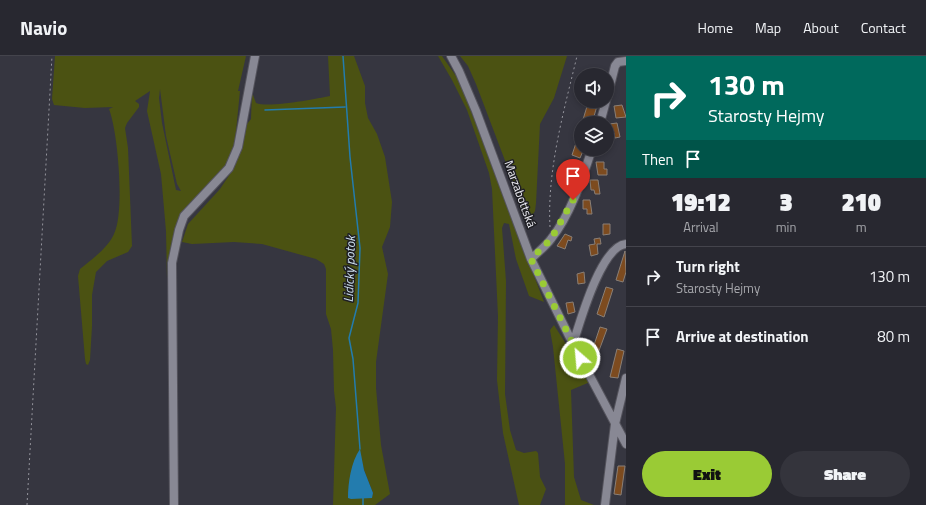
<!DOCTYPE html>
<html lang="en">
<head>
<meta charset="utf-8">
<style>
	:root { --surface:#282830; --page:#34343c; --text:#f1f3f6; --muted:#a5a6ab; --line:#44444c; --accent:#9acb35 }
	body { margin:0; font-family:"Titillium Web",sans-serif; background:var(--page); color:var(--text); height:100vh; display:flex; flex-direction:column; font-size:15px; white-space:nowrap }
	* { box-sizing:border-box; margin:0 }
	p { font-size:13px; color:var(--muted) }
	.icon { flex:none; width:22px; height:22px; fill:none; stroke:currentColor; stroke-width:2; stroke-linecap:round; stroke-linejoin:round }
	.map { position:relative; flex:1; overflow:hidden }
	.side { display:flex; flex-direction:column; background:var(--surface); width:300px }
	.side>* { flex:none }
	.hud { background:#00695c; color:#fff; overflow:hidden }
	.controls { position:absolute; left:574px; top:12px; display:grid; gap:8px }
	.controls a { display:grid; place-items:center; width:40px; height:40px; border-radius:50%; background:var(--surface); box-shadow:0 2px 6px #0003,0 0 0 1px var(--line); font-size:20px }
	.pin { position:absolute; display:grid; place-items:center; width:34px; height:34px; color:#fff; margin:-41px -17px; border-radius:50% 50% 50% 0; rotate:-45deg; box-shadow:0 0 4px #0007 }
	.pin .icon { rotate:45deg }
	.me { position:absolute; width:44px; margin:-22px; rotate:333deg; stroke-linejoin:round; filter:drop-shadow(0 0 3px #0008) }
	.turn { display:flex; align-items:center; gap:14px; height:84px; padding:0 16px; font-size:18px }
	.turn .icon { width:52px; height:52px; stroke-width:2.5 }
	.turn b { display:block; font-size:28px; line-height:34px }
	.then { display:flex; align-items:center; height:38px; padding:0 16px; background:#0003; gap:8px; font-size:15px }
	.eta { display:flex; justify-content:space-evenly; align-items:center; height:68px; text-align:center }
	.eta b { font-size:24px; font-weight:800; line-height:28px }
	.primary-button { display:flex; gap:8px; margin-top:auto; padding:8px 16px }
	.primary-button a { flex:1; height:46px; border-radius:24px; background:var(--accent); color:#111; font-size:16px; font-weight:800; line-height:46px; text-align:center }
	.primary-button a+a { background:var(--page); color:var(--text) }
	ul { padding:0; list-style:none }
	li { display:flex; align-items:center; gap:12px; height:60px; padding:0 16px; border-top:1px solid var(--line) }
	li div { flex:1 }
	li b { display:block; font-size:15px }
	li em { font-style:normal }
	header { display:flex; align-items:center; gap:24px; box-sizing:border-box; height:56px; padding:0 20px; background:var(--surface); border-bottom:1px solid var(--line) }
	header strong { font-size:19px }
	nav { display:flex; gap:22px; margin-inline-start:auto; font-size:14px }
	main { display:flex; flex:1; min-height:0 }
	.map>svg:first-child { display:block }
	.green { fill:#4b5212; fill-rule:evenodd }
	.water { fill:#237cae }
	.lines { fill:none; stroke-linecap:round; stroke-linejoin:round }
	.stream { stroke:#237cae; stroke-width:1.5 }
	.building { fill:#7d4b1f; stroke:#8a7f76 }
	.minor-casing { stroke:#54535c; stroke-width:10 }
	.path { stroke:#95959d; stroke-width:1; stroke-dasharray:2 3; stroke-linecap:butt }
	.minor { stroke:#888894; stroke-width:8 }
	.route { stroke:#9acb35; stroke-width:7; stroke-dasharray:0 12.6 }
	.labels { text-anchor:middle; stroke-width:3; stroke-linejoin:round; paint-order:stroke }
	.street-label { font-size:12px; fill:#eeeef4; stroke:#1e1e23 }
	.water-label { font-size:13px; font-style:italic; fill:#cee1ef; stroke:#1e1e23 }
</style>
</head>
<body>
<header>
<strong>Navio</strong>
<nav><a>Home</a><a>Map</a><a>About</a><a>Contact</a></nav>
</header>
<main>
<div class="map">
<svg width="626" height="449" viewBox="0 0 626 449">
	<rect width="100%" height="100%" fill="#363640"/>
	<path class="green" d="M55,0H246L238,35H240L235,85L231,99L220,121L179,168L167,222L166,175L161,118L147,55L150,35L135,45L139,48V51L127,67L125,72L128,92L132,190L128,196L107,205L96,216L92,239V270L90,304L88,309L86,308L85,303L78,220L80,213C92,203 108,192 114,178C125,156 118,76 109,53L113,51L85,52L54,49L52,43ZM160,33L166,80L177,128L181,135L176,134L162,67L159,42Z
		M328,0H354L365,30V47L368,62L377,78L385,101L392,146L390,171L382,191L388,218L376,306V332L381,389L390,438L375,449H333L336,352L334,335L333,294L331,273L326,258V213L324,208L316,203L262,188L234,186L192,188L182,186L188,168L220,133L234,112L243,87L247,68L251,63L252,36L256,47C269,52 315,43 330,40ZM359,393L364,414L373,437L371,442H363Z
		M438,0H442L456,20L464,37L544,246L529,240L516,203L509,168L504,167L502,172L506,225L505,338L510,374L516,394L524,397L536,395L538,397L540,421L546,433L540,449H519L503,377L497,324L498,260L492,133L489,117L467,54L452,24Z
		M460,0H567L554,42L540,68L536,147L535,155L533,158L527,157L523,152L476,28L468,10Z
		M554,269L590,326L571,334L574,421L581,444L594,449H565V408L553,291L550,274Z"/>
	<path class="water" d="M360,393L364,414L373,437L372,442L351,443L348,442C348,427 351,406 360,393Z"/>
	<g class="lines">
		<path class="stream" d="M343,0L350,101L360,192L358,247L349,282L353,303L360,393
			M265,54L345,51
			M363,441V449"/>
	</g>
	<path class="building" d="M588,47L597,50L592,67H582Z
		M622,49L626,61L616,62L614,50Z
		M617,67L620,81L615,82L614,77H610L609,68Z
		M580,75L581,95H583L580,102L572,99Z
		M596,106H604V113H607V119H598Z
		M567,111L576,115L568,134L560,130Z
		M590,124H598L600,138H595L594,134H591Z
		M583,144H590L592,158H587V153H583Z
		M603,168H610V178L603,179Z
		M565,178L572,181L571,185L568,184L565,193L557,190Z
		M600,182L601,188H597L598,198L591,200L589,189L595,188L594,183Z
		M625,195L626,216L623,226L616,224Z
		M584,216L585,227L578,228L577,218Z
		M606,231L613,233L604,261L597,258Z
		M573,246L575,256L568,258L566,247Z
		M600,271L607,273L597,300L591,298Z
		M617,293L624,295L618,322L610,321Z
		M618,410H625L621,439L614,438Z"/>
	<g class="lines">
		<g class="minor-casing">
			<path id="minor" d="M451,0L459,15L476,55L531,203L573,288L626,388
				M607,42L615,10L618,6L626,5
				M600,67L606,45
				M531,203C538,196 546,190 551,183C571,158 582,123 592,93
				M573,288C580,266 601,190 626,188
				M174,449L172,207L179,174L184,160L229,112L238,91L255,0
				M605,449L615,368L626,322"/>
		</g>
		<path class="path" d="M550,171C547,113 564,55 577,0
			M27,449L52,0"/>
		<use href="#minor" class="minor"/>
	</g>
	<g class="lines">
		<path class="route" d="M573,144L551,183L531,203L580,302"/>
	</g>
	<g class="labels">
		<g class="street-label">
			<text transform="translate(520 138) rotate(70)" y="4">Marzabottská</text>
		</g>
		<g class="water-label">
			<text transform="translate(349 213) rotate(-88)" y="5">Lidický potok</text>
		</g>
	</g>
</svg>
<div class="controls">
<a><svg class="icon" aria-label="sound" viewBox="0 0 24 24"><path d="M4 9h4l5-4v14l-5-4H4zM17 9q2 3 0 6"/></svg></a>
<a><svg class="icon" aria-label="layers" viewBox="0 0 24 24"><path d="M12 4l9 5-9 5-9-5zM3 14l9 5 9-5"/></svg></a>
</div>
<div class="pin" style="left:573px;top:144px;background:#d93025"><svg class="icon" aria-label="arrive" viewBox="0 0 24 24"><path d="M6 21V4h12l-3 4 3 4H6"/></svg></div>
<svg class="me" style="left:580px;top:302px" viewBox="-20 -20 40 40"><circle r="17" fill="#9acb35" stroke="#fff" stroke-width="3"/><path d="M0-11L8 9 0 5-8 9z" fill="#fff"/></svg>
</div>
<section class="side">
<div class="hud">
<div class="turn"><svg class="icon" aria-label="right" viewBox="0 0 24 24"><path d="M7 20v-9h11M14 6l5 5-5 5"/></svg><div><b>130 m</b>Starosty Hejmy</div></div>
<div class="then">Then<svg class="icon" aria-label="arrive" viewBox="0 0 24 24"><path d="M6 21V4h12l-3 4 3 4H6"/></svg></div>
</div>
<div class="eta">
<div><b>19:12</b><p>Arrival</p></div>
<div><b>3</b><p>min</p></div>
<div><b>210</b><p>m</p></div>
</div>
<ul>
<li><svg class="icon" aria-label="right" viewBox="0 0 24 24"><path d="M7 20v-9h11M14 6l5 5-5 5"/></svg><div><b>Turn right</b><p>Starosty Hejmy</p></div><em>130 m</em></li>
<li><svg class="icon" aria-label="arrive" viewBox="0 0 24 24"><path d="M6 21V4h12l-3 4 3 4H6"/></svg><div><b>Arrive at destination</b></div><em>80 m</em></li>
</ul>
<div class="primary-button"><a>Exit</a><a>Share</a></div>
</section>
</main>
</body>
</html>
